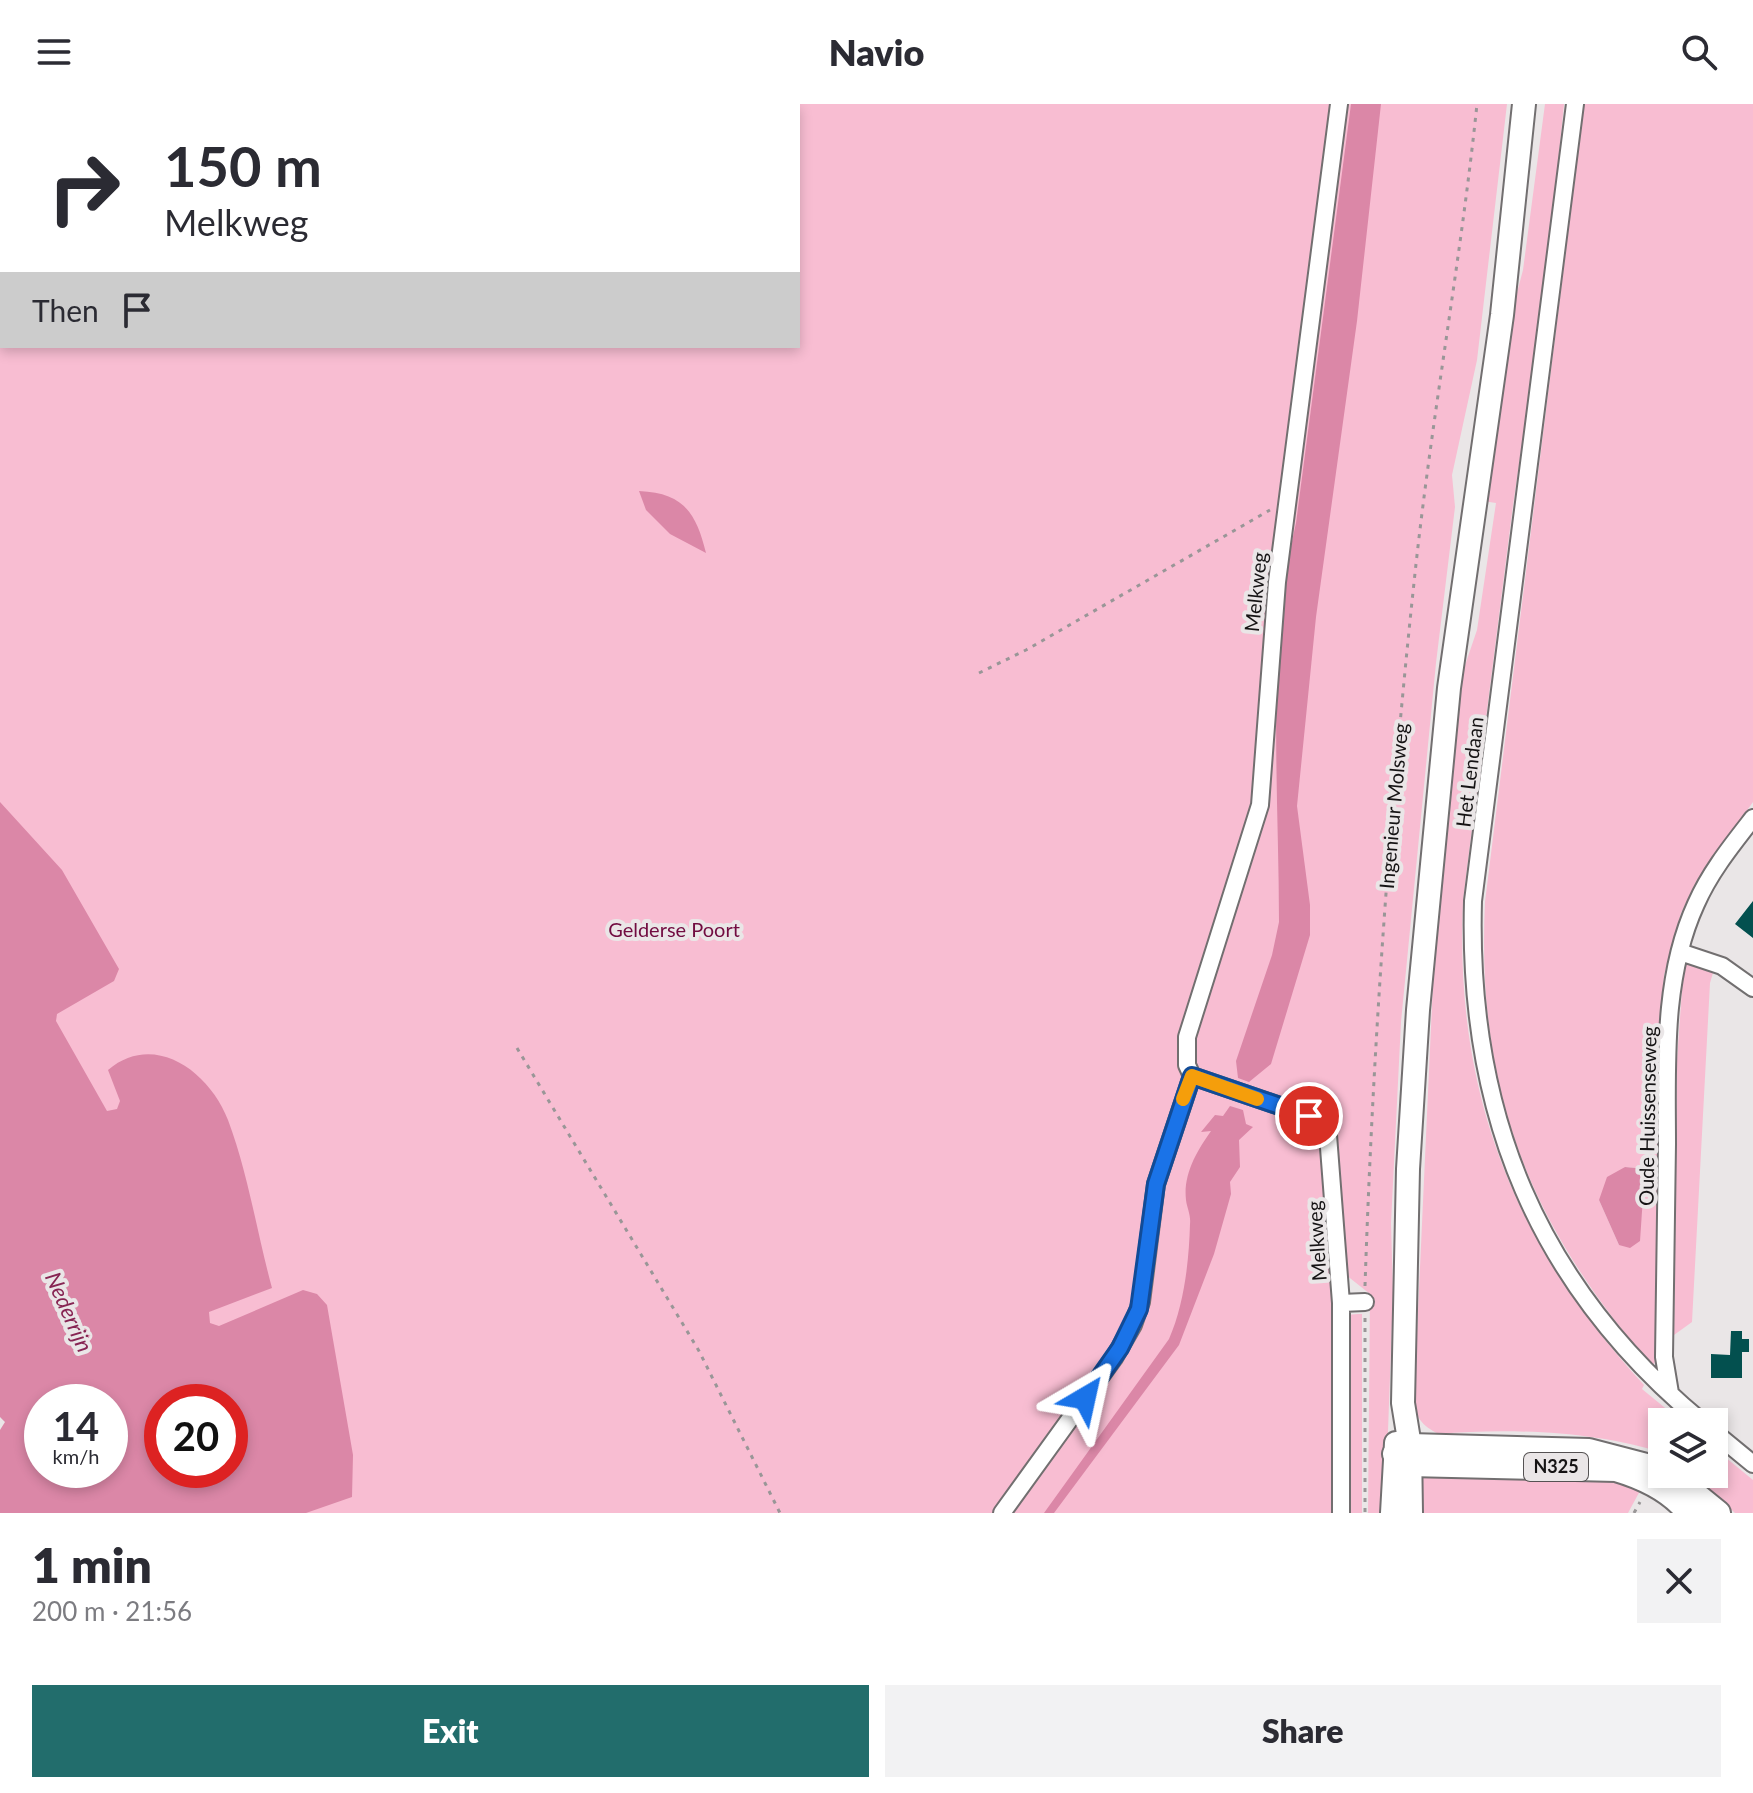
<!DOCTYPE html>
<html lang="en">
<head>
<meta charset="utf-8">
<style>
	:root { --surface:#fff; --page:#f2f2f3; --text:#2b2b33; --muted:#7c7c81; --accent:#226d6c }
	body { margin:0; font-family:Lato,sans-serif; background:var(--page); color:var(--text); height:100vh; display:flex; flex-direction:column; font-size:30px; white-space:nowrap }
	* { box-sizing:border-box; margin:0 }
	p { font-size:26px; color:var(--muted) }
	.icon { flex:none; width:44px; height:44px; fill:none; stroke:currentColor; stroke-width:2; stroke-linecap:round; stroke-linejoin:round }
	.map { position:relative; height:1409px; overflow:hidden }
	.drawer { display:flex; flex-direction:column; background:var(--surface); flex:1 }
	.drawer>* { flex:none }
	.hud { position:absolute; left:0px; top:0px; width:800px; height:244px; box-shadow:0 4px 12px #0003; background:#fff; color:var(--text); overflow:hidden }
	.tools { position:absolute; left:1648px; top:1304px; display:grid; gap:16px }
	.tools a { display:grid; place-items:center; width:80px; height:80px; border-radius:0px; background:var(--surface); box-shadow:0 4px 12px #0003; font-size:40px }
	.speed { position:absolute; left:24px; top:1280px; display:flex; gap:16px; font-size:40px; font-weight:700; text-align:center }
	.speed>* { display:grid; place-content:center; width:104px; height:104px; border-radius:50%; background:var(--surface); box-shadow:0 4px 12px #0003; line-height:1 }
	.speed small { font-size:20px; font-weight:400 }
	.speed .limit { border:12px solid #d22; background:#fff; color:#111 }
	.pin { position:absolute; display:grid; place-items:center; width:68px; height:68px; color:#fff; margin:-34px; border:4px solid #fff; border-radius:50%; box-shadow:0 2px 8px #0007 }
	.me { position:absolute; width:88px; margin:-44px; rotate:36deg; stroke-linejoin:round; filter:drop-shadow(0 0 6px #0008) }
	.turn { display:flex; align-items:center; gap:28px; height:168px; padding:0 32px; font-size:36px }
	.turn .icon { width:104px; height:104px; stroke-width:2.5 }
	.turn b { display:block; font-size:56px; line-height:68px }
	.then { display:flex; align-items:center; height:76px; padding:0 32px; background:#0003; gap:16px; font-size:30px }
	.round { display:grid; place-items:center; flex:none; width:84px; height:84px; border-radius:0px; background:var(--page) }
	.overview { display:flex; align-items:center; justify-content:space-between; height:136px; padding:0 32px }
	h1 { font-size:48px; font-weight:800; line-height:60px }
	.button { display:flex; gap:16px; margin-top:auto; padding:16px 32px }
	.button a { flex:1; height:92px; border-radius:0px; background:var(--accent); color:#fff; font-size:32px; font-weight:800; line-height:92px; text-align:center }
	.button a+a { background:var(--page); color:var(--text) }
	header { display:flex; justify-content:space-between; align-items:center; height:104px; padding:0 32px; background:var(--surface); font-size:36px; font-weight:800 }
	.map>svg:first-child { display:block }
	.green { fill:#f8bdd2; fill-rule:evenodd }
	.water { fill:#db87a7; fill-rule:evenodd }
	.building { fill:#03504f }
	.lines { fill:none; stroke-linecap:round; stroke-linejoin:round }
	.minor-casing { stroke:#726f70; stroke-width:20 }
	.major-casing { stroke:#726f70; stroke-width:26 }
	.highway-casing { stroke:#726f70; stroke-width:28 }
	.path { stroke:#999697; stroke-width:3; stroke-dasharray:4 6; stroke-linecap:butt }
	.minor { stroke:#fff; stroke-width:16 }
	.major { stroke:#fff; stroke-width:22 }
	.highway { stroke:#fff; stroke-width:24 }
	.route-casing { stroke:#114b97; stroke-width:20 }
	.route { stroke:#1a73e8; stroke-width:14 }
	.slow { stroke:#f59e0b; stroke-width:14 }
	.labels { text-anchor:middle; stroke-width:8; stroke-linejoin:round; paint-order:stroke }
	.shield { fill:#eae6e7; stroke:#555253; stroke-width:2 }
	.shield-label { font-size:18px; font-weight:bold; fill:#151314 }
	.street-label { font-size:20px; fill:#151314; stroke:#eae6e7 }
	.park-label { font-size:20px; fill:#710c41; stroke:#eae6e7 }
	.water-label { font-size:22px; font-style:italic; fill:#872553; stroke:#eae6e7 }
</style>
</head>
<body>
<header><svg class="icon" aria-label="menu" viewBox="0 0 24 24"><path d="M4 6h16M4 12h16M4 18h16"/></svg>Navio<svg class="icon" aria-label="search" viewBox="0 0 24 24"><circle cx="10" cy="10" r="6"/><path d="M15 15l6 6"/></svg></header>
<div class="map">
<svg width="1753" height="1409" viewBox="0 0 1753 1409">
	<rect width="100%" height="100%" fill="#eae6e7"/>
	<path class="green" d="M0,0H1507L1477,256L1452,371L1455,403L1436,559L1401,918L1391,1119L1393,1190L1385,1409H1368L1370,1190L1341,1167L1335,1043L1309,1017L1321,1031L1334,1173L1337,1409H282L207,1213L0,809ZM2,2H798V242H2Z
		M1545,0H1564L1547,170L1513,401L1463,796C1454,989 1514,1140 1644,1281L1642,1285L1681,1317L1662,1318V1349C1597,1327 1507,1324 1439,1330C1422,1322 1415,1313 1414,1295L1434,857L1449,690L1459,579L1477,526L1496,399L1483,397L1506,230L1523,166Z
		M1584,0H1753V698L1697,776L1681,809L1664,871L1658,968L1657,1252L1653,1263C1529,1120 1476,988 1485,798ZM1625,1063L1636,1064L1644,1079L1641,1114L1619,1141L1599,1096Z
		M1684,858L1715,862L1710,879L1692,1218L1674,1231L1677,956Z
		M1358,1210H1362V1409H1345L1346,1211Z
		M1714,1344L1753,1376V1409H1735L1693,1370H1714Z
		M1424,1371H1621L1641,1385L1628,1409H1421V1382Z"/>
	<path class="water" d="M1351,0H1381L1357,217L1316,513L1297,702L1310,801V831L1271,960L1249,978L1238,974L1236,957L1272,851L1279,818C1279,687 1266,547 1296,419Z
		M639,387C683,389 696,408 706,449L670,430L646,406Z
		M0,698L62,766L119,865L114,877L57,910L56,917L107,1007L117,1005L120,997L108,966C154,927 209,967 228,1016C248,1069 257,1129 272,1184L209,1208L210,1219L219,1222L303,1186L317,1190L327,1201L353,1351L352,1393L306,1409H0V1326L5,1318L0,1313ZM42,1298H110V1366H42ZM230,1298V1366H162V1298Z
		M1230,1002L1243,1006L1246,1020L1253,1023L1239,1036L1240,1063L1230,1078L1231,1090L1214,1150L1179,1241L1054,1409H1044L1169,1235C1184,1201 1189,1158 1190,1120C1191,1111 1187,1104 1186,1096C1183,1070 1197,1047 1211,1027L1201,1028L1215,1011L1223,1012Z
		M1625,1063L1636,1064L1644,1078L1640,1137L1630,1144L1619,1141L1599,1096L1607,1073Z"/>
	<path class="building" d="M1753,797V834L1735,820Z
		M1731,1227H1742V1235H1749V1248H1742V1274H1711V1250L1730,1251Z"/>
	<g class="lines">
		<g class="minor-casing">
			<path id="minor" d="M1339,0L1277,478L1260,701L1187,933V961L1192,972L1309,1012L1328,1031L1341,1199V1409
				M1575,0L1473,797C1467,1009 1537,1181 1702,1318
				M1680,848L1722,862L1753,884
				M1341,1199L1365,1198
				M1670,1289L1664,1253C1665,1182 1666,1111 1667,1040C1667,961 1662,874 1696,800C1710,768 1732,741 1753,714
				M1714,1328L1753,1360
				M1002,1409L1114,1254L1133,1221L1141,1198L1156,1080L1192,972"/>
		</g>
		<g class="major-casing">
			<path id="major" d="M1392,1409L1396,1339
				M1411,1409L1410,1342L1403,1299L1408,1065L1418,906L1449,584L1502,211L1524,0"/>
		</g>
		<g class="highway-casing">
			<path id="highway" d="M1662,1366L1589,1347L1410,1342L1395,1350L1409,1360L1616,1365C1643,1373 1672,1387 1689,1409
				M1670,1370L1718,1409"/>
		</g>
		<path class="path" d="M979,569L1026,546L1270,406
			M517,944L699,1247L780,1409
			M1365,1182C1373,941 1390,700 1416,460C1433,306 1461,154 1477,0
			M1365,1214V1409
			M1634,1409L1640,1398"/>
		<use href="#minor" class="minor"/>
		<use href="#major" class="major"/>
		<use href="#highway" class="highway"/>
	</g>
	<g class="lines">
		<g class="route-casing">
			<path id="route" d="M1085,1294L1120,1244L1139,1205L1156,1080L1192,972L1309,1012"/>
		</g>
		<use href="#route" class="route"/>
		<path class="slow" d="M1183,995L1192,972L1257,995"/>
	</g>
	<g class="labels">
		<rect class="shield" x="1524" y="1349" width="64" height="28" rx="6"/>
		<g class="shield-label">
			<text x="1556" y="1369">N325</text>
		</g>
		<g class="street-label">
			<text transform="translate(1256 488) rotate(-84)" y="7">Melkweg</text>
			<text transform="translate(1470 668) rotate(-83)" y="7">Het Lendaan</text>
			<text transform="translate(1394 702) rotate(-85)" y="7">Ingenieur Molsweg</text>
			<text transform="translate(1648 1012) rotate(-89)" y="7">Oude Huissenseweg</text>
			<text transform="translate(1317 1137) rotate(-94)" y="7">Melkweg</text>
		</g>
		<g class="park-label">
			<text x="674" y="833">Gelderse Poort</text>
		</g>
		<g class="water-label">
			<text transform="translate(69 1208) rotate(66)" y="8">Nederrijn</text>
		</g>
	</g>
</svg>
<div class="tools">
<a><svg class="icon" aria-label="layers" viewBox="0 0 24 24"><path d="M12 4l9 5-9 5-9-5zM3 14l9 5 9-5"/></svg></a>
</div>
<div class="speed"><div>14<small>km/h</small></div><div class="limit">20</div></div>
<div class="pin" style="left:1309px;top:1012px;background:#d93025"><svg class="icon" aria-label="arrive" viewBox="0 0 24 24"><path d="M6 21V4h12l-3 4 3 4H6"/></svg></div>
<svg class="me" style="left:1085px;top:1294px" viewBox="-20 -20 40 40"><path d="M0-17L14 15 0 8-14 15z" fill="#1a73e8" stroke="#fff" stroke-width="4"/></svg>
<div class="hud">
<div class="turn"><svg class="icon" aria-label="right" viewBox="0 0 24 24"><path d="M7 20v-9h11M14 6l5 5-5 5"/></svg><div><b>150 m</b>Melkweg</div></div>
<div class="then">Then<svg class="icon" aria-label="arrive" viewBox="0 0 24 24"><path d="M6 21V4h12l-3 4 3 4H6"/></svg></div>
</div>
</div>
<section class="drawer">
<div class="overview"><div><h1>1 min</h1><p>200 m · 21:56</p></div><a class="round"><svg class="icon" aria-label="close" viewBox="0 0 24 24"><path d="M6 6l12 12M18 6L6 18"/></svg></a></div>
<div class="button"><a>Exit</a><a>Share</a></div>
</section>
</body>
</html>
